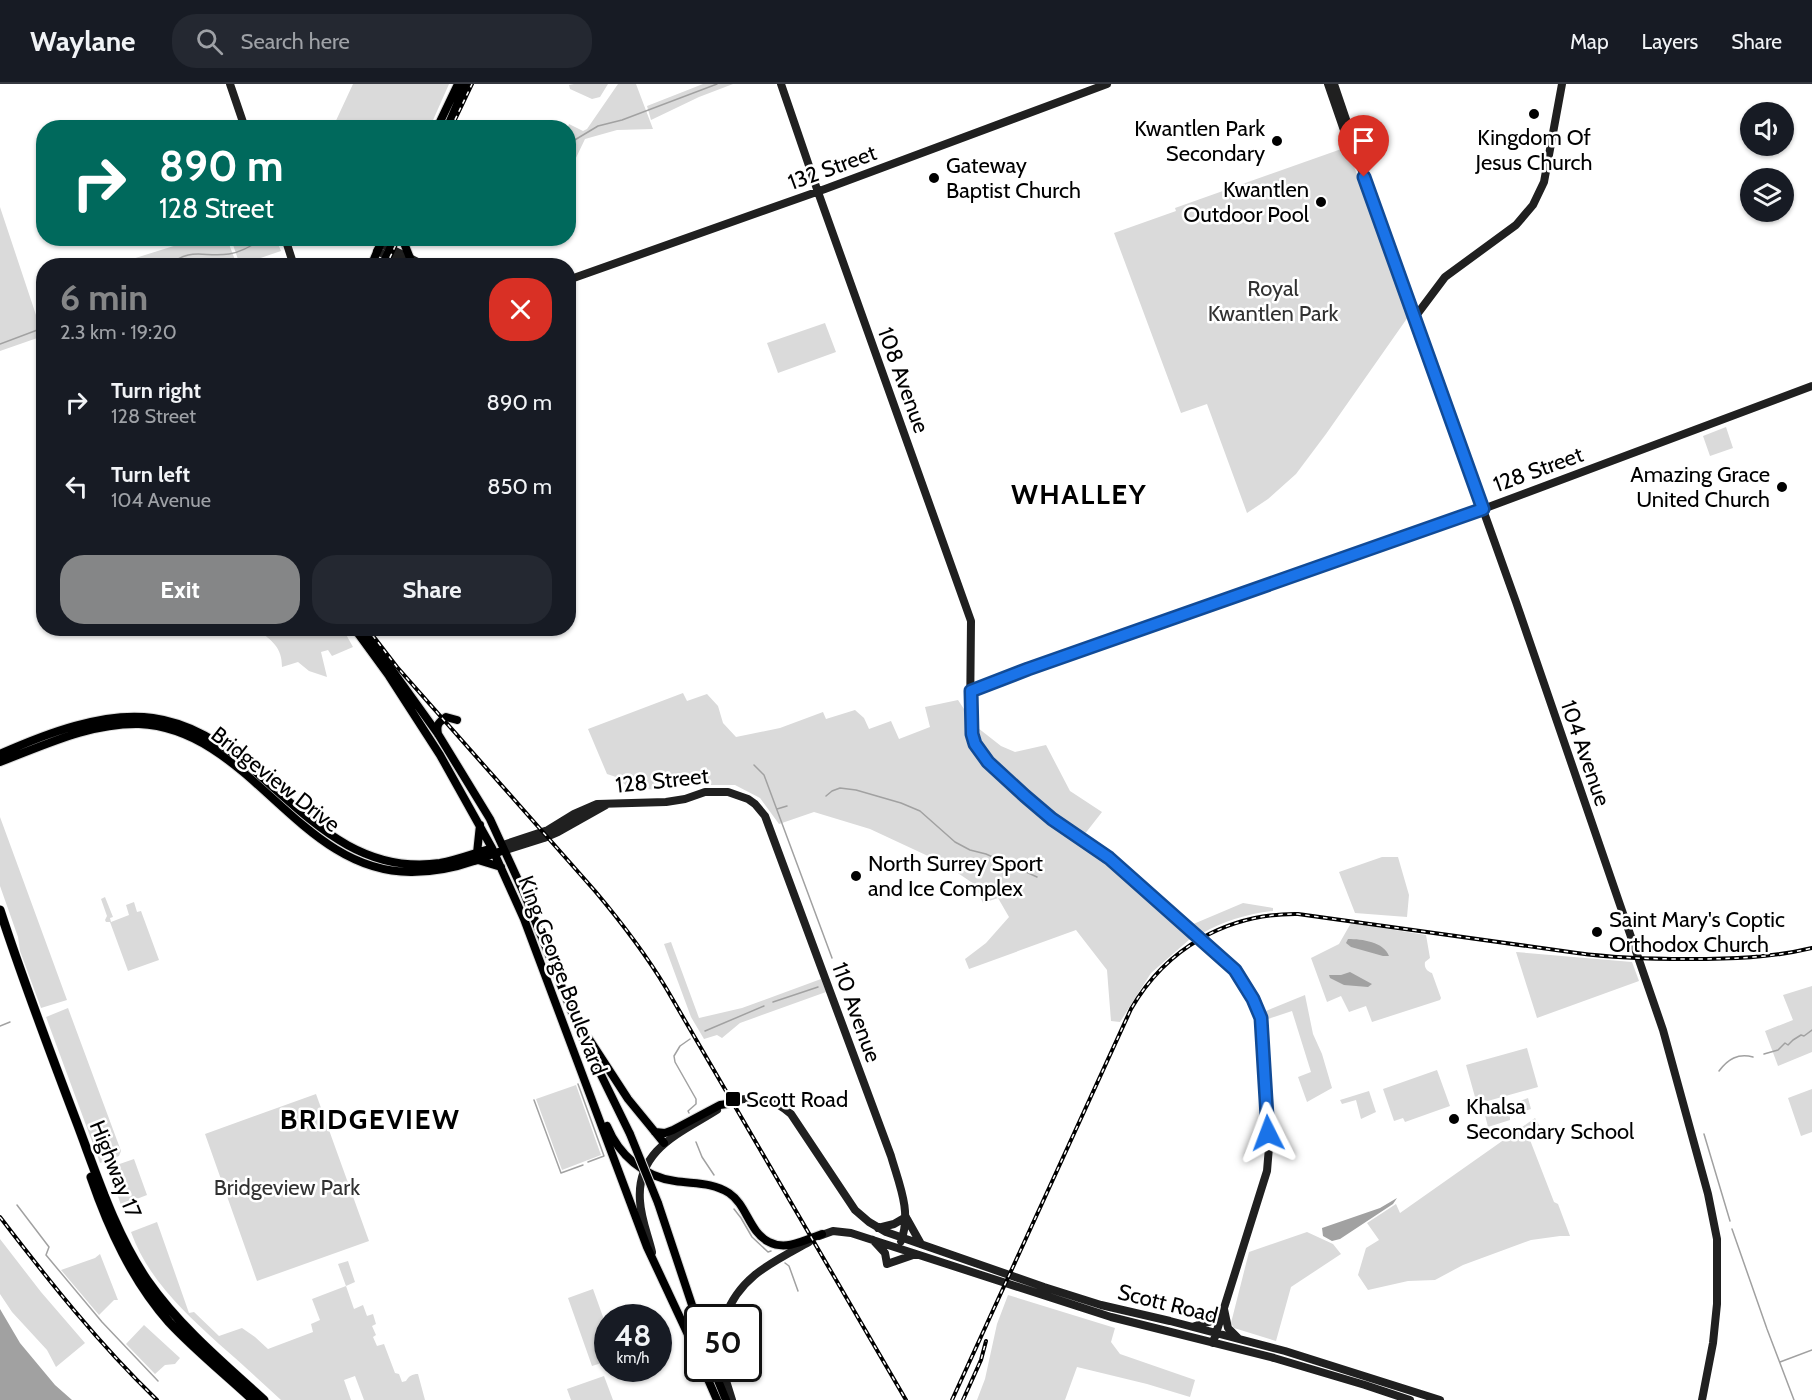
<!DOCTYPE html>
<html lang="en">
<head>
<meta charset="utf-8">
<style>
	:root { --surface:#171b24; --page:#242831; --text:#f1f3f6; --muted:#9ea1a6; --line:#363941; --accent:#858687 }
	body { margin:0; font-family:Cabin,sans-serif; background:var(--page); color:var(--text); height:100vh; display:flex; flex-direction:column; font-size:22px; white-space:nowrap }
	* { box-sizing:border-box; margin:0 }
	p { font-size:20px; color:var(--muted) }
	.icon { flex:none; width:33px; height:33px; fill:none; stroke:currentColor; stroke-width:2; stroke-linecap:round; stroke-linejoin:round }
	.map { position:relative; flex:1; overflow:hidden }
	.panel { position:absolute; left:36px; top:174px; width:540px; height:378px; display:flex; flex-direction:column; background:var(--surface); border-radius:24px; box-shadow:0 2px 4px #0004 }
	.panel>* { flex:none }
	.banner { position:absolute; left:36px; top:36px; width:540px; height:126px; border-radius:24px; box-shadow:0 2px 4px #0004; background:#00695c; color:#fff; overflow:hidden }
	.buttons { position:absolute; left:1740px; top:18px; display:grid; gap:12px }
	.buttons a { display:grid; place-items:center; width:54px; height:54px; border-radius:50%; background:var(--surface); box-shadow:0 2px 4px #0004; font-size:30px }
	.speed { position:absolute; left:594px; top:1220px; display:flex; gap:12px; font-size:30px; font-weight:700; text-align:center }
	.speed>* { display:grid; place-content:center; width:78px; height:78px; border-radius:50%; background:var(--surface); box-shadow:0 2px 4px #0004; line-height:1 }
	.speed small { font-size:15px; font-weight:400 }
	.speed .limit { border:3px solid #111; border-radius:9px; background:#fff; color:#111 }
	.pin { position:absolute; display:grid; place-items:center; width:51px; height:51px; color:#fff; margin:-62px -26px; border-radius:50% 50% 50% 0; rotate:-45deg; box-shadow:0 0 6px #0007 }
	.pin .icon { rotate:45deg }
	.me { position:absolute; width:66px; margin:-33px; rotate:357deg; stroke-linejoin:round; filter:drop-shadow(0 0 4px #0008) }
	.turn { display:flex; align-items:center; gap:21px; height:126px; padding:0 24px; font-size:27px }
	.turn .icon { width:78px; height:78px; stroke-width:2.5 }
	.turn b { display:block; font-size:42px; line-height:51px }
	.round { display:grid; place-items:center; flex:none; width:63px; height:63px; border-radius:24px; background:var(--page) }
	.head { display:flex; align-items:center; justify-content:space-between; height:102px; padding:0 24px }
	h1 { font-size:36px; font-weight:700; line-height:45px; color:var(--accent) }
	.action { display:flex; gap:12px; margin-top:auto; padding:12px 24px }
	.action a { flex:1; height:69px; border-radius:24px; background:var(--accent); color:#fff; font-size:24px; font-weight:700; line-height:69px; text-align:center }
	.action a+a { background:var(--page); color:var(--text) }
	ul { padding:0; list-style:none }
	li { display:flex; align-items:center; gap:18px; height:84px; padding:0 24px }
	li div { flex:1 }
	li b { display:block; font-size:22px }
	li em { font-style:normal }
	header { display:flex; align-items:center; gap:36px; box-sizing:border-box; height:84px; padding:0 30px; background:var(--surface); border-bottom:2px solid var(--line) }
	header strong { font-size:28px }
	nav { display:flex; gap:33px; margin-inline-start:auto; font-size:21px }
	.search { width:420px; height:54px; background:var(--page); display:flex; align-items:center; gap:15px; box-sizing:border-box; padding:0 21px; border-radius:24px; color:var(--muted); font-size:22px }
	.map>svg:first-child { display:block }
	.green { fill:#dadada }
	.water { fill:#a1a1a1 }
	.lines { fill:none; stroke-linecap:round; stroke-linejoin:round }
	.stream { stroke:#a1a1a1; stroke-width:1.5 }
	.primary-casing { stroke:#dbdbdb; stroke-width:10 }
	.motorway-casing { stroke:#dbdbdb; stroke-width:10 }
	.secondary { stroke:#202020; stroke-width:8 }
	.primary { stroke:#000; stroke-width:8 }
	.motorway { stroke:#000; stroke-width:9 }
	.rail-casing { stroke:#000; stroke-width:4 }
	.rail { stroke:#fff; stroke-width:1.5; stroke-dasharray:4.5; stroke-linecap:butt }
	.primary-bridge-casing { stroke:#dbdbdb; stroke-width:10; stroke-linecap:butt }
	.primary-bridge { stroke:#000; stroke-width:8 }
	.route-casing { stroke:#114b97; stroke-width:15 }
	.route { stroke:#1a73e8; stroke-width:10 }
	.poi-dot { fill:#000; stroke:#fff; stroke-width:2 }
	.labels { text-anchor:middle; stroke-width:5; stroke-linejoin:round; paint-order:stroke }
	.poi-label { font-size:22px; fill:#000; stroke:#fff; text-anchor:start }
	.street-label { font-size:22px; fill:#000; stroke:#fff }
	.park-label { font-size:22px; fill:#313131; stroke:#fff }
	.district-label { font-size:28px; font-weight:bold; letter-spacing:1.5px; fill:#000; stroke:#fff }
</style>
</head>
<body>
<header>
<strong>Waylane</strong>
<div class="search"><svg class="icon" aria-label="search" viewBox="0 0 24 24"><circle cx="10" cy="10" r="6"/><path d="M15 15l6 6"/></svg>Search here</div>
<nav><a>Map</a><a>Layers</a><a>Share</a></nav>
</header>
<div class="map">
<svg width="1812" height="1316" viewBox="0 0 1812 1316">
	<rect width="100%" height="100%" fill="#fff"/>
	<path class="green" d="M353,0H449L430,43H333Z
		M574,0H608L600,13L592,15L570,5L569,1Z
		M618,0H636L653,45L617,46L585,55L574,78L569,75L568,43L569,40L583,47L587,45Z
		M703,0H733L699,13L651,36L647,22Z
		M1347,63L1408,233L1326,350L1296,390L1268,415L1247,429L1207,320L1181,329L1114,149L1176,127L1175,124Z
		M0,123L43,252L0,267Z
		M216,154L227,155L237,181H122L126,177L180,160Z
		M231,155H276L281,167L240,181Z
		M825,239L836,268L778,289L767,259Z
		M1726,343L1733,364L1710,372L1703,352Z
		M257,545H343L353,563L332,572L328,566L321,568L327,593L309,587L298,578L282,583C282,563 272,557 257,545Z
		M683,609L687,617L707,610L718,622L723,639L736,653L780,644L823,628L826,635L855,626L864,634L869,645L891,637L899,655L930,643L925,623L958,616L964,625L968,657L989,686L1051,741L1094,769L1190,855L1151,889L1120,938L1111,937L1107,886L1076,846L969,885L965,875L986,859L1009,833L998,814L983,819L974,800L943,779L870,745L814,728L779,740L760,714L735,701H702L686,693L660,706L629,704L616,693L607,690L588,645Z
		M978,644L1001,662L1015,668L1046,661L1070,707L1102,728L1084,751L1048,726L993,677L979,660Z
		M0,733L67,916L41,924L20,867L18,853L0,802Z
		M1382,773H1398L1409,811L1407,833L1355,829L1339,788Z
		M105,813L113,833L110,834L111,838L129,831L126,821L134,818L137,828L141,827L159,876L128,887L110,838H106L105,836L107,832L101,815Z
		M1243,819L1273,824V827C1247,830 1224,837 1201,850L1191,841Z
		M1351,839L1426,851L1430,874L1425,878C1424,884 1427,887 1432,889L1441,914L1440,916L1372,938L1366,922L1349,928L1341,912L1327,918L1311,874L1339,860Z
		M671,858L699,934L742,924L821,895L826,908L740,939L722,954L717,951L704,955L691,933L664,860Z
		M1516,868L1632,878L1639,897L1537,934Z
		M1812,902V968L1778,982L1765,947L1793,936L1783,911Z
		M1305,911L1313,950L1322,970L1332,1004L1307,1018L1298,993L1311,988L1292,927L1268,935L1266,927Z
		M68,924L121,1067L119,1072L100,1079L46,933Z
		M1527,964L1538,1003L1477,1020L1466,981Z
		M1437,986L1450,1022L1405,1038L1403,1034L1394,1037L1383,1005Z
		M576,1001L601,1071L562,1086L536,1015Z
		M1812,1005V1048L1801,1052L1788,1014Z
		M1369,1007L1376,1028L1361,1035L1356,1016L1342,1020L1340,1016Z
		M316,1010L369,1157L257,1197L205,1050Z
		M1528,1014L1531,1025L1510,1032V1036L1488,1043L1484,1027L1498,1020L1499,1022L1504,1020L1507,1022Z
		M1535,1034L1542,1046L1530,1056L1554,1118L1558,1120L1570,1152H1560L1531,1156L1463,1181L1435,1196L1408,1197L1368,1206L1358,1191L1366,1164L1379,1156L1367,1139L1396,1120L1400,1129Z
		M134,1075L147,1111L121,1121L108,1084Z
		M157,1138L189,1229L194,1228L219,1252L242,1244L255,1253L268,1265L313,1248L311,1240L320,1236L312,1215L346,1202L338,1180L348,1177L355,1198L346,1202L354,1225L363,1221L367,1232L373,1230L376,1240L372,1242L376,1251L373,1253L377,1262L384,1260L395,1289L399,1290L402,1298L406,1297C409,1292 412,1290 418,1290L425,1316H364L355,1292L344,1296L351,1316H281C260,1297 240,1278 219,1260C183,1227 148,1195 131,1148Z
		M1307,1148L1333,1160L1341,1170L1291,1203L1276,1257L1234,1244L1231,1239L1249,1168Z
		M0,1155L41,1208L85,1259L56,1283L47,1266L12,1228L0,1210Z
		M100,1170L118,1216H114L99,1231L61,1186L95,1174Z
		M593,1205L607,1244L608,1277L592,1282L568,1214Z
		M1008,1211L1115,1244L1111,1258L1120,1270L1195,1296L1190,1313L1147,1300L1077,1283L1065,1316H977L985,1295L997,1240Z
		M144,1241L180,1274L175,1280L165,1281L155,1290L126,1260Z
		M604,1292L613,1316H571L567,1305Z"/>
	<path class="water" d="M1348,855C1362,855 1384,858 1389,872H1383L1351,863L1346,859Z
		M1350,888L1372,900L1368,903L1344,901L1330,894L1329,891H1341Z
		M1397,1114L1393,1120L1340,1155L1332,1157L1323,1152L1322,1144L1380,1124Z
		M0,1225L20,1259L55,1301L72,1316H0Z"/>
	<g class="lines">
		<path class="stream" d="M568,60L598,42L622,36L717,0
			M168,182C191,162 204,174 229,170C242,168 252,161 264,154
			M0,260L40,245
			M754,681L764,691L832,874
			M826,712L832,707L840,704L856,706L901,719L920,727L955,758L970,766L986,770L1037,793
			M777,725L787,722
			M773,918L818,903
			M0,942L10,938
			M705,947L764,922
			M1764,970L1778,966L1785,959L1788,961L1793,956L1801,951L1804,952L1812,946
			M1719,987C1728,975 1738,969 1753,973
			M578,1000L604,1072L588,1078
			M534,1016L561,1089L583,1081
			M689,1029L688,1027L696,1020V1015L675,978L674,972L680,962L690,955
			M1704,1050L1730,1137
			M696,1058L702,1073L714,1091
			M17,1121L49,1163L46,1171L102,1238L158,1297
			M734,1125L741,1134L752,1153L768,1168L771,1167
			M1732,1145L1767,1245L1794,1316
			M785,1179L789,1182L798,1207
			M1780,1278L1812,1266"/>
		<g class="primary-casing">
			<path id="primary" d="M437,44L458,0
				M447,44L466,0
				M402,154L410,174
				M371,182L383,154
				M382,182L395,154
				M354,544L389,592L440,671L492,764L524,835L647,1163L698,1272
				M362,544L438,650L490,735L524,809L579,946L630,1050
				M438,650C436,640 439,638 446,633L457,636
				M0,670C45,650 104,627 153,634C190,639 221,659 249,682C306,731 357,791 440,779C457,776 472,770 489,765
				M0,678C45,661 90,639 139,640C251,645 298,789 412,788C433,788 454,784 474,777C483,775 490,770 499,768
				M477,769L480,741
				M478,776L501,783
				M589,955L628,1015L664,1059
				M607,1042C619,1071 644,1093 675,1097C694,1100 712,1098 729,1109C747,1121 749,1148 769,1158C786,1167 805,1156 822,1150
				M655,1048L665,1049L673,1046L720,1021L727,1020
				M658,1119L698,1239
				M703,1284L717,1316
				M713,1284L726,1316"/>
		</g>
		<g class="motorway-casing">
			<path id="motorway" d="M0,826C23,897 50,968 77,1039C97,1092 115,1149 147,1196C179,1242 223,1279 264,1316
				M91,1093C109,1145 132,1196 169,1238C195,1266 225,1290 253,1316"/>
		</g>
		<path class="secondary" d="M230,0L245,44
			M781,0L818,108L971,537L970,637L975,661L993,683L1025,712L1052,735L1109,774L1235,886C1248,902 1260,922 1262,943L1269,1063L1267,1087L1213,1259
			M1328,0L1347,55L1352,59
			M1334,0L1352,53V59L1516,518L1663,946L1708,1110L1717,1155V1220L1713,1259L1702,1316
			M285,154L294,182
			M381,160L426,182
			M377,167L408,182
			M568,196L825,105L1107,0
			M1415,233L1445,193L1516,141L1533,121L1544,98L1562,0
			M971,607L1028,585L1483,425L1812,302
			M503,761L548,746L574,730L597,720L666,718L685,715L705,708H728L748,715L755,720L765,732L891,1072C899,1100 912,1128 901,1157
			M506,766L544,754L558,748L606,721
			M738,1016C759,1012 775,1016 791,1030L855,1126L869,1138L886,1148L1044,1203L1101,1221L1170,1237L1285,1267L1440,1316
			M907,1135L921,1160
			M878,1144L894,1140L906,1133
			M819,1152L833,1147L851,1149L1111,1233L1274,1274L1365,1301L1410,1316
			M873,1156L885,1169L887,1180L916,1170
			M652,1168C648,1151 641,1135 640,1117C636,1065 681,1049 717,1026
			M1224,1225L1228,1244L1238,1254
			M725,1233C740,1192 773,1178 809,1158
			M1195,1242L1209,1238L1220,1228
			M722,1284L732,1316"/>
		<use href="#primary" class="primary"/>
		<use href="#motorway" class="motorway"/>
		<g class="rail-casing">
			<path id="rail" d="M451,44L472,0
				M386,182L399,154
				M367,544L397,583L595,807C621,838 645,869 666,904L906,1316
				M0,1133C49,1197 99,1260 157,1316
				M952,1316L1131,925C1166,864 1228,829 1298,830L1577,869C1614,874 1651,875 1688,875C1730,875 1771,874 1812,864
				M963,1316L981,1276L986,1257"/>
		</g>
		<use href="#rail" class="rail"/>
		<g class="primary-bridge-casing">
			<path id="primary-bridge" d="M630,1050L658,1119"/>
		</g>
		<use href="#primary-bridge" class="primary-bridge"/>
	</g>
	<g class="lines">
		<g class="route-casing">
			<path id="route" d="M1268,1049L1261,934L1253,915L1235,886L1109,774L1052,735L1025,712L988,678L975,660L972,650L971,607L1028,585L1483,425L1364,93"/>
		</g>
		<use href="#route" class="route"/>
	</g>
	<g class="poi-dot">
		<circle cx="1534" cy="30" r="6"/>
		<circle cx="1277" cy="57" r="6"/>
		<circle cx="934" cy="94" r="6"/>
		<circle cx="1321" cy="118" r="6"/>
		<circle cx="1782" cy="403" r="6"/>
		<circle cx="856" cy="792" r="6"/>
		<circle cx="1597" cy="848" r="6"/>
		<rect x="725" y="1007" width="16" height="16" rx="3"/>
		<circle cx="1454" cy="1035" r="6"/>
	</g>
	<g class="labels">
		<g class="poi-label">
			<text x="1265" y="52" text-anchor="end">Kwantlen Park<tspan x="1265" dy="25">Secondary</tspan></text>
			<text x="1534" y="61" text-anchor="middle">Kingdom Of<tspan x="1534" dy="25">Jesus Church</tspan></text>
			<text x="946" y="89">Gateway<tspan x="946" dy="25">Baptist Church</tspan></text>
			<text x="1309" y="113" text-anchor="end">Kwantlen<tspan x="1309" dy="25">Outdoor Pool</tspan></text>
			<text x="1770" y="398" text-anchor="end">Amazing Grace<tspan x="1770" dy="25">United Church</tspan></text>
			<text x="868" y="787">North Surrey Sport<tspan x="868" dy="25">and Ice Complex</tspan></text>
			<text x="1609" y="843">Saint Mary's Coptic<tspan x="1609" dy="25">Orthodox Church</tspan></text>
			<text x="746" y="1023">Scott Road</text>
			<text x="1466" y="1030">Khalsa<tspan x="1466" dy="25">Secondary School</tspan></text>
		</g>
		<g class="street-label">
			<text transform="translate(832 83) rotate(-20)" y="8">132 Street</text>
			<text transform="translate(904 296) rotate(70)" y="8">108 Avenue</text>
			<text transform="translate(1538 385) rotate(-20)" y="8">128 Street</text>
			<text transform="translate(1586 669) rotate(71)" y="8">104 Avenue</text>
			<text transform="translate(276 695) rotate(38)" y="8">Bridgeview Drive</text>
			<text transform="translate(662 696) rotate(-6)" y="8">128 Street</text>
			<text transform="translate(563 891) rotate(69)" y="8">King George Boulevard</text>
			<text transform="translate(857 928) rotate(70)" y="8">110 Avenue</text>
			<text transform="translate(116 1085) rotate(68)" y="8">Highway 17</text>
			<text transform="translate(1168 1219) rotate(14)" y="8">Scott Road</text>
		</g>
		<g class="park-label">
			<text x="1273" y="212">Royal<tspan x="1273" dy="25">Kwantlen Park</tspan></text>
			<text x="287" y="1111">Bridgeview Park</text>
		</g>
		<g class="district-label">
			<text x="1079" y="420">WHALLEY</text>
			<text x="370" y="1045">BRIDGEVIEW</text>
		</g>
	</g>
</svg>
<div class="buttons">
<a><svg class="icon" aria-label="sound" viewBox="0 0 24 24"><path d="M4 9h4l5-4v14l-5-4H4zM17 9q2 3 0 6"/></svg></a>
<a><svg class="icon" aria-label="layers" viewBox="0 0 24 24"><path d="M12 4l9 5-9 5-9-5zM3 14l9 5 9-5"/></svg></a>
</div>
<div class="speed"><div>48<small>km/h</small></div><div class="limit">50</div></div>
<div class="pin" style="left:1364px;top:93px;background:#d93025"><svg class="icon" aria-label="arrive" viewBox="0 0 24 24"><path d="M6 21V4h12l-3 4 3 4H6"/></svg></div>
<svg class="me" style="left:1268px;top:1049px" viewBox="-20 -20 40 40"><path d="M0-17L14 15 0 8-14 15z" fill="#1a73e8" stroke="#fff" stroke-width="4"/></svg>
<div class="banner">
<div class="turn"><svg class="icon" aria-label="right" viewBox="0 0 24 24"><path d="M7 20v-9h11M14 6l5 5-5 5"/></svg><div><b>890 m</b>128 Street</div></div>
</div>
<section class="panel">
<div class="head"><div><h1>6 min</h1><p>2.3 km · 19:20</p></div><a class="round" style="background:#d93025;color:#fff"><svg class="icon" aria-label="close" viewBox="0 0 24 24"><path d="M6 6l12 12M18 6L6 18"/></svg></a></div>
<ul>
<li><svg class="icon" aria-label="right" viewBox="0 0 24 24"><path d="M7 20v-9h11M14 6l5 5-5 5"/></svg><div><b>Turn right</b><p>128 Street</p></div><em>890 m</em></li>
<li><svg class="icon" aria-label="left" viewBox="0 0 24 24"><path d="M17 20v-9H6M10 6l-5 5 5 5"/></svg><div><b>Turn left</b><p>104 Avenue</p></div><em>850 m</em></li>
</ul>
<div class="action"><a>Exit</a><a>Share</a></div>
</section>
</div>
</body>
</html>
